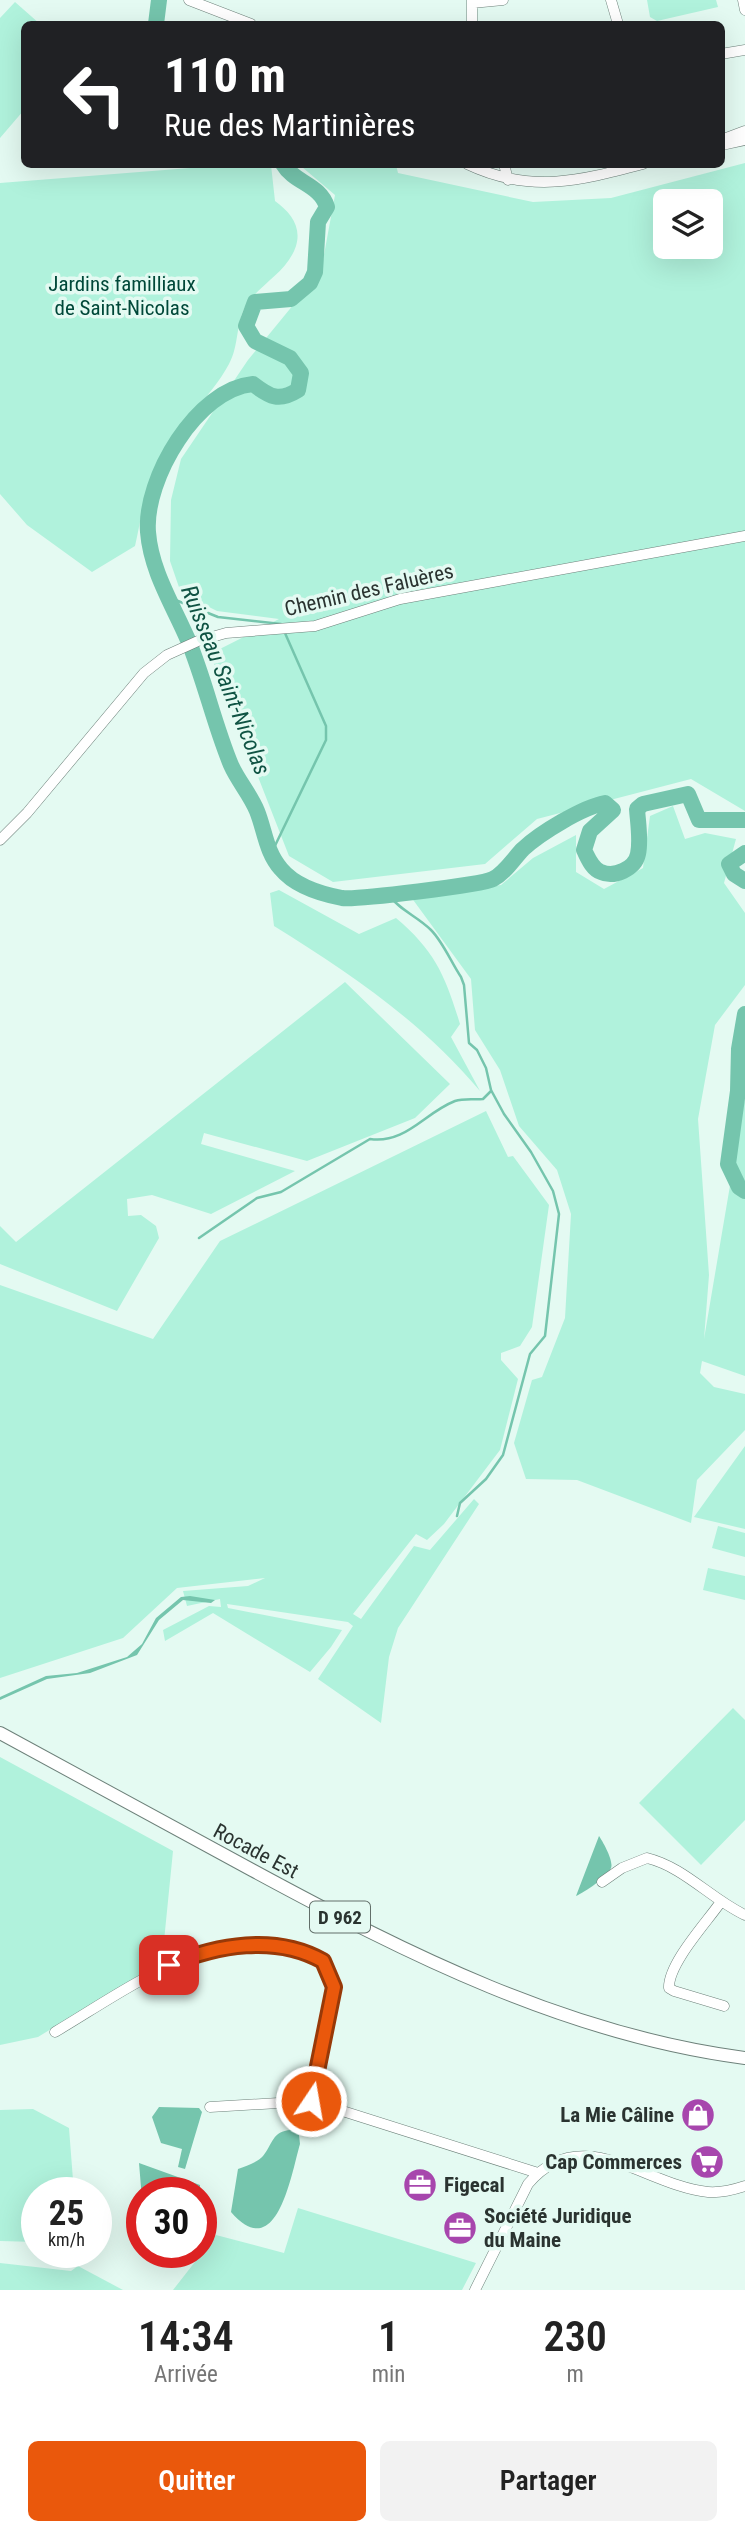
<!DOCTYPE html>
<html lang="fr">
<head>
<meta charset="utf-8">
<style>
	:root { --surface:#fff; --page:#f2f2f2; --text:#222; --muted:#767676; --accent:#ea580c }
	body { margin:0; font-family:"Roboto Condensed",sans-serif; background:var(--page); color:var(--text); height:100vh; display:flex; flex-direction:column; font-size:26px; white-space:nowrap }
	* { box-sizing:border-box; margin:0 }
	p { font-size:23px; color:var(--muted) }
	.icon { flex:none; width:38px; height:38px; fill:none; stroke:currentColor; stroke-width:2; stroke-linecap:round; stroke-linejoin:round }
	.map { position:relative; height:2290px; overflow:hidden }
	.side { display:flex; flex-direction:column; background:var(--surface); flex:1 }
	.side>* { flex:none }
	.hud { position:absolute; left:21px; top:21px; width:704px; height:147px; border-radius:10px; box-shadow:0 7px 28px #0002; background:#202124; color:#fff; overflow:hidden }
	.buttons { position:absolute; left:653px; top:189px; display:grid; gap:14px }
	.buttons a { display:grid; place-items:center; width:70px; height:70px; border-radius:10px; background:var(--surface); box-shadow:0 7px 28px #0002; font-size:35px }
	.speed { position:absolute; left:21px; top:2177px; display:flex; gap:14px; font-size:35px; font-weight:700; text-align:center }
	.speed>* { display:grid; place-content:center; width:91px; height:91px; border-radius:50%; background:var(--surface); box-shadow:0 7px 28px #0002; line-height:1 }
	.speed small { font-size:18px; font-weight:400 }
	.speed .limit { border:10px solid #d22; background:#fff; color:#111 }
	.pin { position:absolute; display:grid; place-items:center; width:60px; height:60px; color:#fff; margin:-30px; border-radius:14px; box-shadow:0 4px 10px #0006 }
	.me { position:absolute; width:77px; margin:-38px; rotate:12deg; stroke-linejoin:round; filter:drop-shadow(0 0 5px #0008) }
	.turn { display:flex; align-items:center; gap:24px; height:147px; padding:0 28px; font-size:32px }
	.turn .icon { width:91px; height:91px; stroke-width:2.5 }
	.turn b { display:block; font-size:49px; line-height:60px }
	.eta { display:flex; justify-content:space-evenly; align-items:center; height:119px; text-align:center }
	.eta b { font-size:42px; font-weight:600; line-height:49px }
	.primary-button { display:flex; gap:14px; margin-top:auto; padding:14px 28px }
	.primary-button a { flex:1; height:80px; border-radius:10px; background:var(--accent); color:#fff; font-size:28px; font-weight:600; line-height:80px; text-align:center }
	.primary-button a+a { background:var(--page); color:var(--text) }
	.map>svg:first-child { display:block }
	.green { fill:#b0f2dc; fill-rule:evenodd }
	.water { fill:#75c5ad }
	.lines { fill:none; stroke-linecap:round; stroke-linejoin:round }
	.stream { stroke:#75c5ad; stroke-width:2.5 }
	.river { stroke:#75c5ad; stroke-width:16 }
	.minor-casing { stroke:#6d817a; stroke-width:11 }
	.major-casing { stroke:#6d817a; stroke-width:14 }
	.minor { stroke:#fff; stroke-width:10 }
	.major { stroke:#fff; stroke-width:12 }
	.route-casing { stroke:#983908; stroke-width:18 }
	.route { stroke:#ea580c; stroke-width:12 }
	.labels { text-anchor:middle; stroke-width:7; stroke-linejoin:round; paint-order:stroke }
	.shield { fill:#e4faf2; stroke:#626f6a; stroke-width:2 }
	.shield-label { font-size:19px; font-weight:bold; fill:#2a3330 }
	.park-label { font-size:21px; fill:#004839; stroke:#e4faf2 }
	.street-label { font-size:21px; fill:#2a3330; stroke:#e4faf2 }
	.poi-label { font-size:21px; font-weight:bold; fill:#2a3330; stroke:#e4faf2; text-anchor:end }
	.water-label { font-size:23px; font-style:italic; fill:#0f5343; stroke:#e4faf2 }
</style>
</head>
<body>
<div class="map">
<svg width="745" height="2290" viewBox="0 0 745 2290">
	<rect width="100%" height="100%" fill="#e4faf2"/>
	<path class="green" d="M647,0H716L718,7L657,21L650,17Z
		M15,2L40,24H24V110L0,138V18Z
		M745,163V811L691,779L537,819L485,864L333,882L289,856L210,654L279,619L217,611L181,593L170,561L171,500L181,459L248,360L321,271L335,195L302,167L396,165L398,173L533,202L611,198ZM665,201H710V247H665Z
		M228,165H271L275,201C290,212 302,226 296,246C287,273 259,284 245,307C236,323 239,346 229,364C211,398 172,430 155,468C144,491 141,521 135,546L92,572L27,525L0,494V183Z
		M673,806L685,839L705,833L736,839L724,883L745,913V985L715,1025L698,1119L709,1275L704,1339L745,1097V1376L702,1361L700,1373L714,1387L745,1394V1430L697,1480L691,1523L577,1480L526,1479L514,1443L532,1380L542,1377L565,1318L571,1214L557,1170L519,1126L500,1070L475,1030L471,979L411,897L501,885L533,858L576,835V872L604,889L643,868L650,816Z
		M279,890L359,934L396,918C435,951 445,975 460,1024L451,1037L480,1091C422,1022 350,973 274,926L270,893Z
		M345,982L450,1084L415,1118L307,1161L204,1133L201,1144L295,1171L211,1214L152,1195L127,1199L128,1216L141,1215L156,1226L159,1238L117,1311L0,1264V1226L16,1242Z
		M486,1111L508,1157L513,1156L549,1205L532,1327L520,1346L501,1353V1360L518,1379L500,1450L444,1524L427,1540L416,1534L353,1614L361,1619L414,1546L430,1550L474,1499L479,1504L398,1628L389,1657L381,1723L318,1679L353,1626L348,1622L227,1604L228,1608L342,1630L331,1647L310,1672L213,1613L165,1641L163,1630L209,1606L221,1607L220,1599L187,1606L183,1591L248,1586L265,1578L177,1588L123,1638L0,1678V1285L153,1339L220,1241Z
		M745,1446V1529L694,1517Z
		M718,1526L745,1533V1557L712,1548Z
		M708,1568L745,1576V1600L703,1590Z
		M733,1708L745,1720V1820L701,1865L639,1803Z
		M0,1757L173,1851L162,1961L38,2037L0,2045Z
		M33,2109L69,2128L74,2193H37V2242L0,2241V2110Z
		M298,2208L476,2263L462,2290H173L216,2235L284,2253Z
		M0,2263L71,2271L78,2266L123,2290H0Z"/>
	<path class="water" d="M190,1596L215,1600L211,1603L183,1600L159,1620L137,1655L90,1673L47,1679L0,1700V1697L46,1676L77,1673L127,1657L142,1644L156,1618L181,1597Z
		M599,1836C603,1842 614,1861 611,1868C606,1878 585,1892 576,1896Z
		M159,2107L199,2108L202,2112L185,2169L178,2167L182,2149L161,2143L152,2117Z
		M291,2130L299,2135L300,2144C291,2175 277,2265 231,2212L238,2169C246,2166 258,2162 263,2156C273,2144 272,2131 291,2130Z
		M139,2163L200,2185V2193H142V2199Z"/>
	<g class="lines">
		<path class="stream" d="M168,597L218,617L281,624L326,726V740L271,854
			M388,894C399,910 417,916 431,930C443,942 451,962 461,977L464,985L469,1043L477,1050L486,1068L491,1090L504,1114L531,1152L553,1191L559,1214L545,1336L530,1354L503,1455L486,1479L460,1503L457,1516
			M199,1238L257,1198L281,1192L370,1139C406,1144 424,1113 455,1101C464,1098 475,1100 483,1099L491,1091"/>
		<path class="river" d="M156,24L159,0
			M283,164C294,183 320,184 327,207L318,222L315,272L310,283L291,299L255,302L246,326L255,341L290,358L301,373L298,390C279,402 270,397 253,384C197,389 144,479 148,532C151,571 173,605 188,640C205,681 214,724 231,765C238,781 250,794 257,811C265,831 266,852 281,869C295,886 321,894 342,898C356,900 481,885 493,879C505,873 514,858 523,849C540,833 583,807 605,803L613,810L590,831L584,850C588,858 592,869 601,872C614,878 635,869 638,854C641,841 638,823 637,809L643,804L688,794L699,820H745
			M745,853L729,864L734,874L745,881
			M745,1014L739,1049L738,1091L728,1164L739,1187L745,1191"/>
		<g class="minor-casing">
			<path id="minor" d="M189,0L251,24
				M611,0L618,24
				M743,0L745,10
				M472,3L503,0
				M472,24V0
				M721,54L745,50
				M721,140L745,131
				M722,145L745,140
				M467,164C530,194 579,181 643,164
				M504,164L508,180
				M0,840L27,813L144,673L167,655L198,641L226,633L315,626L400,599L745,536
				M602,1882L622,1868L647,1858C684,1867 711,1899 745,1915
				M720,1903C706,1923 668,1964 669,1988L674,1991L724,2006
				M55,2032C133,1986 229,1910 323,1961L334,1987L311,2101L538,2173
				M210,2107L311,2101
				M475,2290L528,2184C582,2120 646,2186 708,2192C721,2193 733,2190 745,2186"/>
		</g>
		<g class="major-casing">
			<path id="major" d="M0,1733C84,1779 168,1825 252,1870C407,1954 568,2035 745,2058"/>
		</g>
		<use href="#minor" class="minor"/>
		<use href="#major" class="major"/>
	</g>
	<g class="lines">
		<g class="route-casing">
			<path id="route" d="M169,1965C217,1945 275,1934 323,1961L334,1987L311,2101"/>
		</g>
		<use href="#route" class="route"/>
	</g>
	<defs>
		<g id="shop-disc" transform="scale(1.75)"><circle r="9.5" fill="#a746ad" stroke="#e4faf2"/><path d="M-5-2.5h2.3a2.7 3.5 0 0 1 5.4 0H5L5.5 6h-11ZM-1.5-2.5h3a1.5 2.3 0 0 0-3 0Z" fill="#fff"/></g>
		<g id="supermarket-disc" transform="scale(1.75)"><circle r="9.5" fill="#a746ad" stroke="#e4faf2"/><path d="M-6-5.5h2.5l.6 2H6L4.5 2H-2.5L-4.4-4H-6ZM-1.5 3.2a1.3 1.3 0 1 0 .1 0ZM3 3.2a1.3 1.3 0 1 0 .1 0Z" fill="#fff"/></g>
		<g id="office-disc" transform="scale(1.75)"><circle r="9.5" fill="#a746ad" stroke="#e4faf2"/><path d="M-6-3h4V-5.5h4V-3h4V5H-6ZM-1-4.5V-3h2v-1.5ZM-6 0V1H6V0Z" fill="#fff"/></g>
	</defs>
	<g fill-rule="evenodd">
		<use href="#shop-disc" x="698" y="2115"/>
		<use href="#supermarket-disc" x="707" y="2162"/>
		<use href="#office-disc" x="420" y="2185"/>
		<use href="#office-disc" x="460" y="2228"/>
	</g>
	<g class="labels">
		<rect class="shield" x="310" y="1901.5" width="60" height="31" rx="5"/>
		<g class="shield-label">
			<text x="340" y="1924">D 962</text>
		</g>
		<g class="park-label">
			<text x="122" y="291">Jardins familliaux<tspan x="122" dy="24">de Saint-Nicolas</tspan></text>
		</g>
		<g class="street-label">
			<text transform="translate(369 590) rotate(-13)" y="7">Chemin des Faluères</text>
			<text transform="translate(256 1851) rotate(28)" y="7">Rocade Est</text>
		</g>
		<g class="poi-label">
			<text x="674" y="2122">La Mie Câline</text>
			<text x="682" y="2169">Cap Commerces</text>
			<text x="444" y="2192" text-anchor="start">Figecal</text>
			<text x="484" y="2223" text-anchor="start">Société Juridique<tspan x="484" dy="24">du Maine</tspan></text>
		</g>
		<g class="water-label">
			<text transform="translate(226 680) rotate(68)" y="8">Ruisseau Saint-Nicolas</text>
		</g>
	</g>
</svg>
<div class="buttons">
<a><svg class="icon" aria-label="layers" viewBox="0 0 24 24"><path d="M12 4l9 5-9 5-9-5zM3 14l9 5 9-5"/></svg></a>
</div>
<div class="speed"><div>25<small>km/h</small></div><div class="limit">30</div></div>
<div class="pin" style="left:169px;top:1965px;background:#d93025"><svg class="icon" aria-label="arrive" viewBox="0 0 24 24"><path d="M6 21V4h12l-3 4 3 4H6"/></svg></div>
<svg class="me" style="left:311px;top:2101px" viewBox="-20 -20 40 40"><circle r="17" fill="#ea580c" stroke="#fff" stroke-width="3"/><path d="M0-11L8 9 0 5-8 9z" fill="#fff"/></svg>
<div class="hud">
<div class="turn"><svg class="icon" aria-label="left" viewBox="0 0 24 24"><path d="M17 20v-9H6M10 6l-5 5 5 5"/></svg><div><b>110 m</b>Rue des Martinières</div></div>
</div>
</div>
<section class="side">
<div class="eta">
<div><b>14:34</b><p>Arrivée</p></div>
<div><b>1</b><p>min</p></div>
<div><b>230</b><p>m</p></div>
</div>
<div class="primary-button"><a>Quitter</a><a>Partager</a></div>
</section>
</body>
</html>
